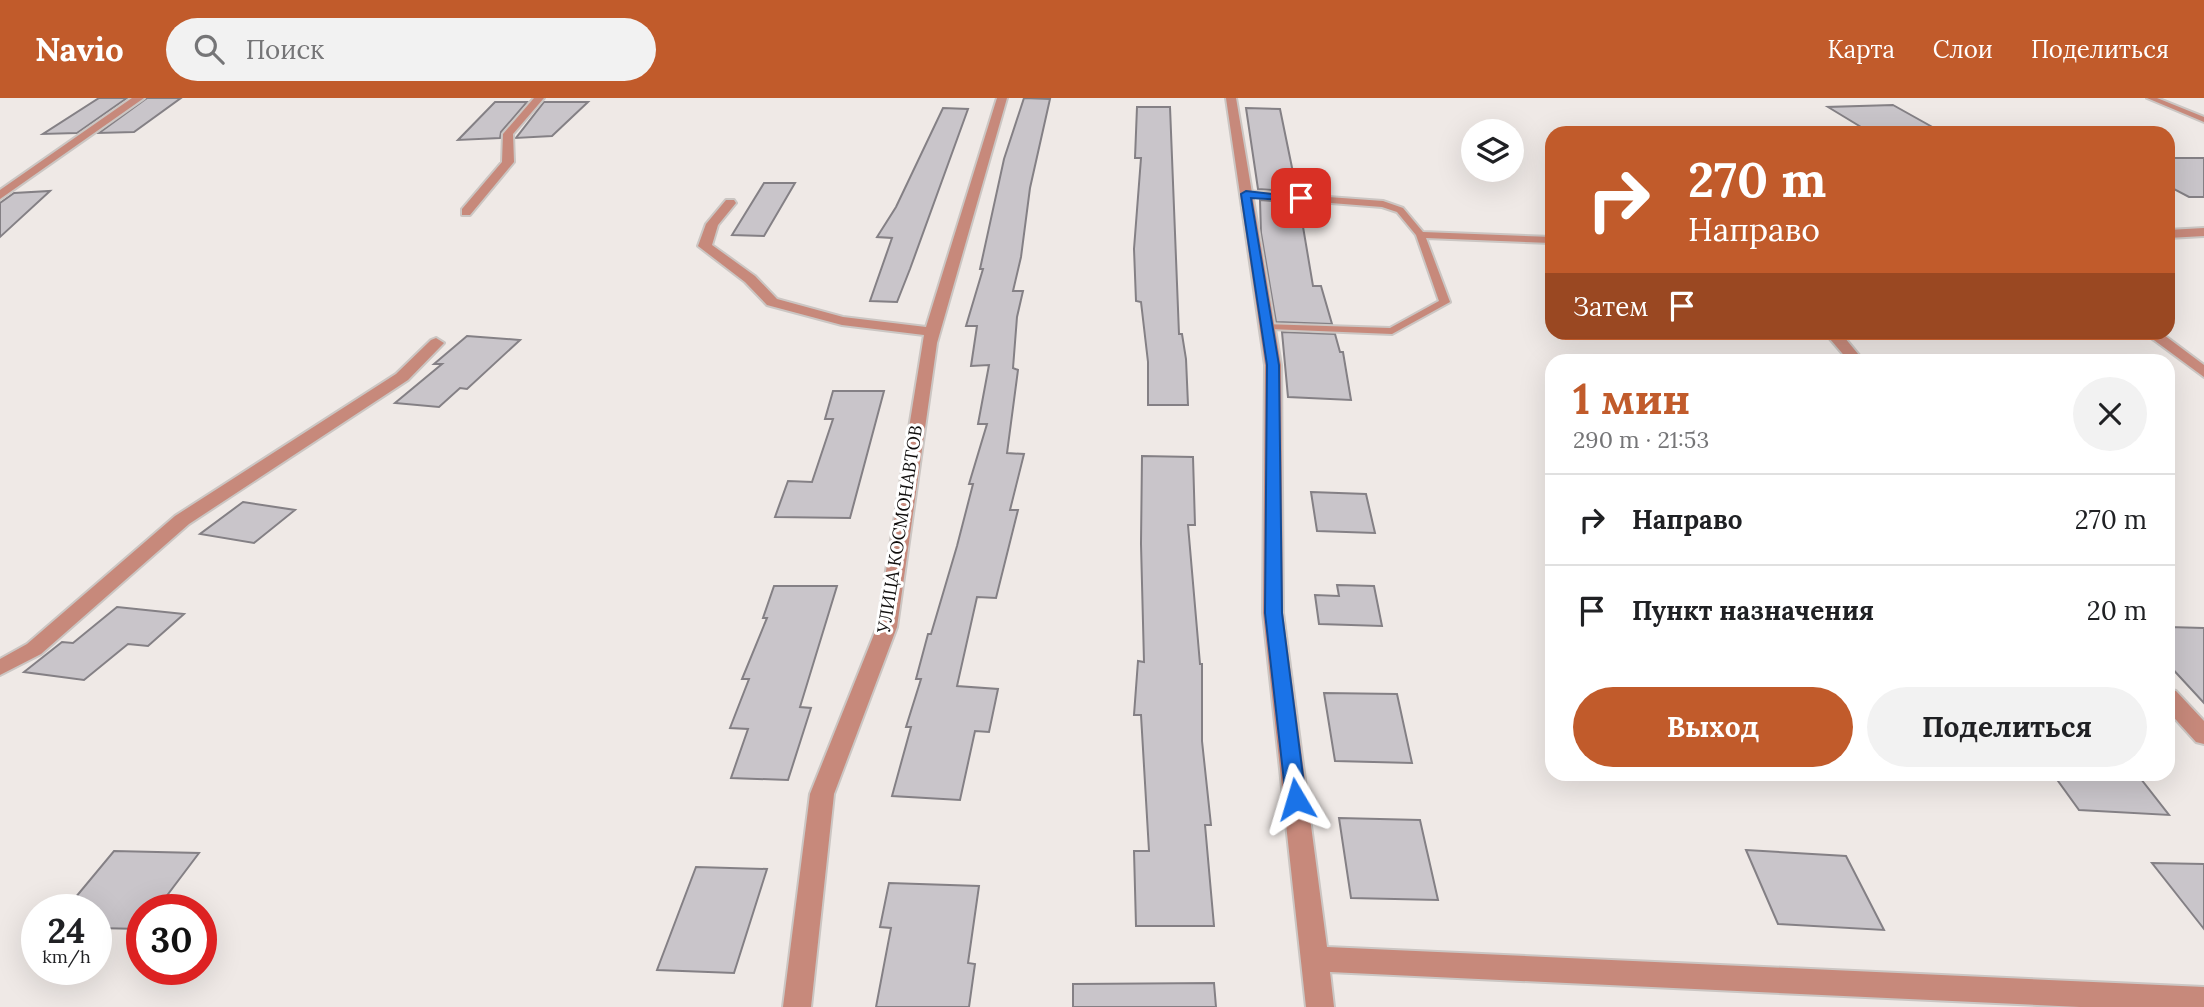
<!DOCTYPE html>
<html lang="ru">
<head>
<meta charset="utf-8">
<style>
	:root { --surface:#fff; --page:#f2f2f2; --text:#202124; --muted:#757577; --line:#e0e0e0; --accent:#c15b2b }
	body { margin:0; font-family:Lora,serif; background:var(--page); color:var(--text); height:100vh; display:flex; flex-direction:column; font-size:26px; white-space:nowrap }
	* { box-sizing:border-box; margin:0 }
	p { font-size:23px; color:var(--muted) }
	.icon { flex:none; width:38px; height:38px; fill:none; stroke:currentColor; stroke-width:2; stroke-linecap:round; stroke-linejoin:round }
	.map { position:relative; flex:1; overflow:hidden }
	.sheet { position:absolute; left:1545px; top:256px; width:630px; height:427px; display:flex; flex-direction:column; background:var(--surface); border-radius:21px; box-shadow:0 7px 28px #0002 }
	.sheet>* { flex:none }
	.top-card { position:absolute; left:1545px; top:28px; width:630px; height:214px; border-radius:21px; box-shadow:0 7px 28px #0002; background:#c15b2b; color:#fff; overflow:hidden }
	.tools { position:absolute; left:1461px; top:21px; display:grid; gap:14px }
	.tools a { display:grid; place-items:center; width:63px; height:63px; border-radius:50%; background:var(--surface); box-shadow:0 7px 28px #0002; font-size:35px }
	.speed { position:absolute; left:21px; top:796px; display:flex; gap:14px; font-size:35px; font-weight:700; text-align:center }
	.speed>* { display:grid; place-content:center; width:91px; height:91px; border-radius:50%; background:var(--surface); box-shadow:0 7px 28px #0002; line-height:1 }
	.speed small { font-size:18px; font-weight:400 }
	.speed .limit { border:10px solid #d22; background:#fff; color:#111 }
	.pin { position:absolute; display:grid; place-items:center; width:60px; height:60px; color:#fff; margin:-30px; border-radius:14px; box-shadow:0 4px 10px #0006 }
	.me { position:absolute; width:77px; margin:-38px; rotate:353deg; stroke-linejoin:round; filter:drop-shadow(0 0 5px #0008) }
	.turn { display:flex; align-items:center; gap:24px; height:147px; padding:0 28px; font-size:32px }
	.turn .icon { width:91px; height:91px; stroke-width:2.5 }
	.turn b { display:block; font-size:49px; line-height:60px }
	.then { display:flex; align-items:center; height:66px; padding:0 28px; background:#0003; gap:14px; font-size:26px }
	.round { display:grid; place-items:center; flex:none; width:74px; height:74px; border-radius:37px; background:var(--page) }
	.headline { display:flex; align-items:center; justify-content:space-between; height:119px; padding:0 28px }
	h1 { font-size:42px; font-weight:700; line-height:52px; color:var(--accent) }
	.cta { display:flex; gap:14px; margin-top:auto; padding:14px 28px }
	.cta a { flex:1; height:80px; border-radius:42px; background:var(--accent); color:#fff; font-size:28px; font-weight:700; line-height:80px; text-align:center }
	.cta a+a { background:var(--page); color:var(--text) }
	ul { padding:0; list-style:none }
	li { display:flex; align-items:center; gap:21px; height:91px; padding:0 28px; border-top:2px solid var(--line) }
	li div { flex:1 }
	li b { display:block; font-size:26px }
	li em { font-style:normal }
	header { display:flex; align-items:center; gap:42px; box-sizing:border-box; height:98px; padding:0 35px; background:var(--accent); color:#fff }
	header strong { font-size:33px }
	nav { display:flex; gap:38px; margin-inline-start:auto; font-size:24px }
	.search { width:490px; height:63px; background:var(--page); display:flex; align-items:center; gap:18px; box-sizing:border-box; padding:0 24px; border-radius:38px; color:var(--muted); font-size:26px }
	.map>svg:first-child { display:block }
	.building { fill:#c9c5ca; stroke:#848085; stroke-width:2 }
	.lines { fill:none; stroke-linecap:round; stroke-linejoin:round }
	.service-casing { stroke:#cbc6c3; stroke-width:4 }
	.minor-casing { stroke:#cbc6c3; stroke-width:4 }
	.service { fill:#c7897b; fill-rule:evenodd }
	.minor { fill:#c7897b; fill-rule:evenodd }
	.route { fill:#1a73e8; stroke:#114b97; stroke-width:2 }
	.labels { text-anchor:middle; stroke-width:6; stroke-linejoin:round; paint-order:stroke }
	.street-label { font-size:18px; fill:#100e0d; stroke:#fff }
</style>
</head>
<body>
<header>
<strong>Navio</strong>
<div class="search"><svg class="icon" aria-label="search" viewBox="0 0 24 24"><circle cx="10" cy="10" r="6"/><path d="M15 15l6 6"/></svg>Поиск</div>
<nav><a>Карта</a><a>Слои</a><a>Поделиться</a></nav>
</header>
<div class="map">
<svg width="2204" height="909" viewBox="0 0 2204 909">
	<rect width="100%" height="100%" fill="#efe9e6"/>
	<path class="building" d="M99,0H127L77,35L43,36Z
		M147,0H181L134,34L99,35Z
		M1024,0L1050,1L1030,90L1021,159L1013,193H1023L1017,219L1013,270L1018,272L1007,355L1024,356L1010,412H1018L996,500L977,499L957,588L998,591L989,634L975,633L960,702L892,698L911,629H906L921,581H916L928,536H931L957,448L973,386H969L987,326H978L989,267L971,268L977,228H966L983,171H980L1004,61Z
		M495,4H527L501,34L500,40L458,42Z
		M544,4H588L552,38L516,40Z
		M1893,7L1943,35H1871L1828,9Z
		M1137,9H1170L1179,236H1182L1186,261L1188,307H1148V264L1141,204L1136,203L1134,151L1141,60H1135Z
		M943,10L968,11L910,171L897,204L870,203L892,140L877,139L896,109Z
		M1246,10L1280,11L1297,94L1258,91Z
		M2168,60H2204V99H2189L2168,88Z
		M764,85H795L764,138L732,137Z
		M50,93L0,139V105L14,95Z
		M1260,102L1299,105L1313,188H1321L1332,226L1276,224L1261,135Z
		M1282,234L1335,236L1340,254H1343L1351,302L1288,299Z
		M467,238L520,242L467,291L460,290L439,309L395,305L442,266H434Z
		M833,293H884L850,420L775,419L788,383L812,384L833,321H825Z
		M1142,358L1193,359L1195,427H1188L1200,566H1202V643L1211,727H1205L1214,828H1136L1134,753H1149L1141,617H1134L1138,563L1144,564L1141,446Z
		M1311,394L1366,396L1375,435L1317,433Z
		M243,404L295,412L254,445L200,436Z
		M1337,487L1374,488L1382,528L1319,526L1315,497L1339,498Z
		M774,488H837L800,609L811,610L788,682L731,680L748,631L730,630L749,581H742L767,520H763Z
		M117,509L184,516L148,548L128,546L84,582L24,574L62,544L73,545Z
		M2168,529L2204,530V605L2168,566Z
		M1324,595L1397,596L1412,665L1335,663Z
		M2053,676H2137L2169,717L2079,712Z
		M1339,720L1420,722L1438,802L1351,800Z
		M1746,752L1846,758L1884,832L1778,826Z
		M114,753L199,755L156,812H142V831L96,830V812H65Z
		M2152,765L2204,766V831Z
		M696,769L767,771L734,875L657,872Z
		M889,785L979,788L968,865L975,866L969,909H876L891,830L880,829Z
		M1214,885L1216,909H1073V886Z"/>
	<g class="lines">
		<g class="service-casing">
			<path id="service" d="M2147,0H2157L2204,19V24Z
				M1246,93L1383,103L1403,110L1423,134L1552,139V145L1426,140L1450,204L1392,236L1267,231L1263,230V226L1390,230L1439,203L1416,137L1397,114L1382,109L1243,98V94Z"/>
		</g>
		<g class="minor-casing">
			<path id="minor" d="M132,0H144L0,101V92Z
				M534,0H544L513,36L514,64L470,117H462V111L502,64L503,36Z
				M997,0H1007L937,245L897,529L834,696L811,909H783L810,696L877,529L924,237L842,227L767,207L745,184L698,148L706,126L726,102H734L736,105L718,127L712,147L755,178L777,201L843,219L926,229Z
				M1226,0H1236L1281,267L1283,515L1327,849L2204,889V909H2080L1330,874L1334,909H1306L1263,515L1265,267Z
				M2204,130V138L2168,140V132Z
				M1824,234H1840L1863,262H1848Z
				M2143,234H2160L2204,267V279Z
				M436,240L444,245L408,282L189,426L41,556L0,577V561L27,546L175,418L396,276L431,242Z
				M2168,591L2176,593L2204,623V646L2196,644L2168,613Z"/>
		</g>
		<use href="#service" class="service"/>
		<use href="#minor" class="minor"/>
	</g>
	<path class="route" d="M1246,93L1306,100L1301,103L1251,100L1279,267L1282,515L1306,701L1303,707H1289L1286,701L1265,515L1267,267L1241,96Z"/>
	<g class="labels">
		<g class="street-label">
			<text transform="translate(900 431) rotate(-81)" y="6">УЛИЦА КОСМОНАВТОВ</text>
		</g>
	</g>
</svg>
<div class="tools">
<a><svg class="icon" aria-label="layers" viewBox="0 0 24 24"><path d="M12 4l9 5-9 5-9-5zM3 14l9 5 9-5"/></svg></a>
</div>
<div class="speed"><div>24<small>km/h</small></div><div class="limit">30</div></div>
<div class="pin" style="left:1301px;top:100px;background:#d93025"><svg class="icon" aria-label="arrive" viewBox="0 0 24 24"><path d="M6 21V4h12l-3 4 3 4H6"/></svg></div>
<svg class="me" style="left:1296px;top:701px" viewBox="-20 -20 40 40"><path d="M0-17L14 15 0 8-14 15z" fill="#1a73e8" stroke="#fff" stroke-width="4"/></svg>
<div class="top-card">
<div class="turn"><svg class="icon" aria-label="right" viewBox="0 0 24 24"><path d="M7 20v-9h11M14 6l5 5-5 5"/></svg><div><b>270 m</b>Направо</div></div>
<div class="then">Затем<svg class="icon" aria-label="arrive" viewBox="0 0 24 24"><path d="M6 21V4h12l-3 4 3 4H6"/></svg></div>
</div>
<section class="sheet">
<div class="headline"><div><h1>1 мин</h1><p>290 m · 21:53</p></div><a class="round"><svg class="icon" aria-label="close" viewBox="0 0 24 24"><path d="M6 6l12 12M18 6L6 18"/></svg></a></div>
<ul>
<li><svg class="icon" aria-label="right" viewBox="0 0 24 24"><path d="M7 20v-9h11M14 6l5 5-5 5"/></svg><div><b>Направо</b></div><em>270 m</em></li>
<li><svg class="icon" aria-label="arrive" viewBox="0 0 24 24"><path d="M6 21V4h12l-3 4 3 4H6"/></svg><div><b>Пункт назначения</b></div><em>20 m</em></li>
</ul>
<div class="cta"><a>Выход</a><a>Поделиться</a></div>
</section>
</div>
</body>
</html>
